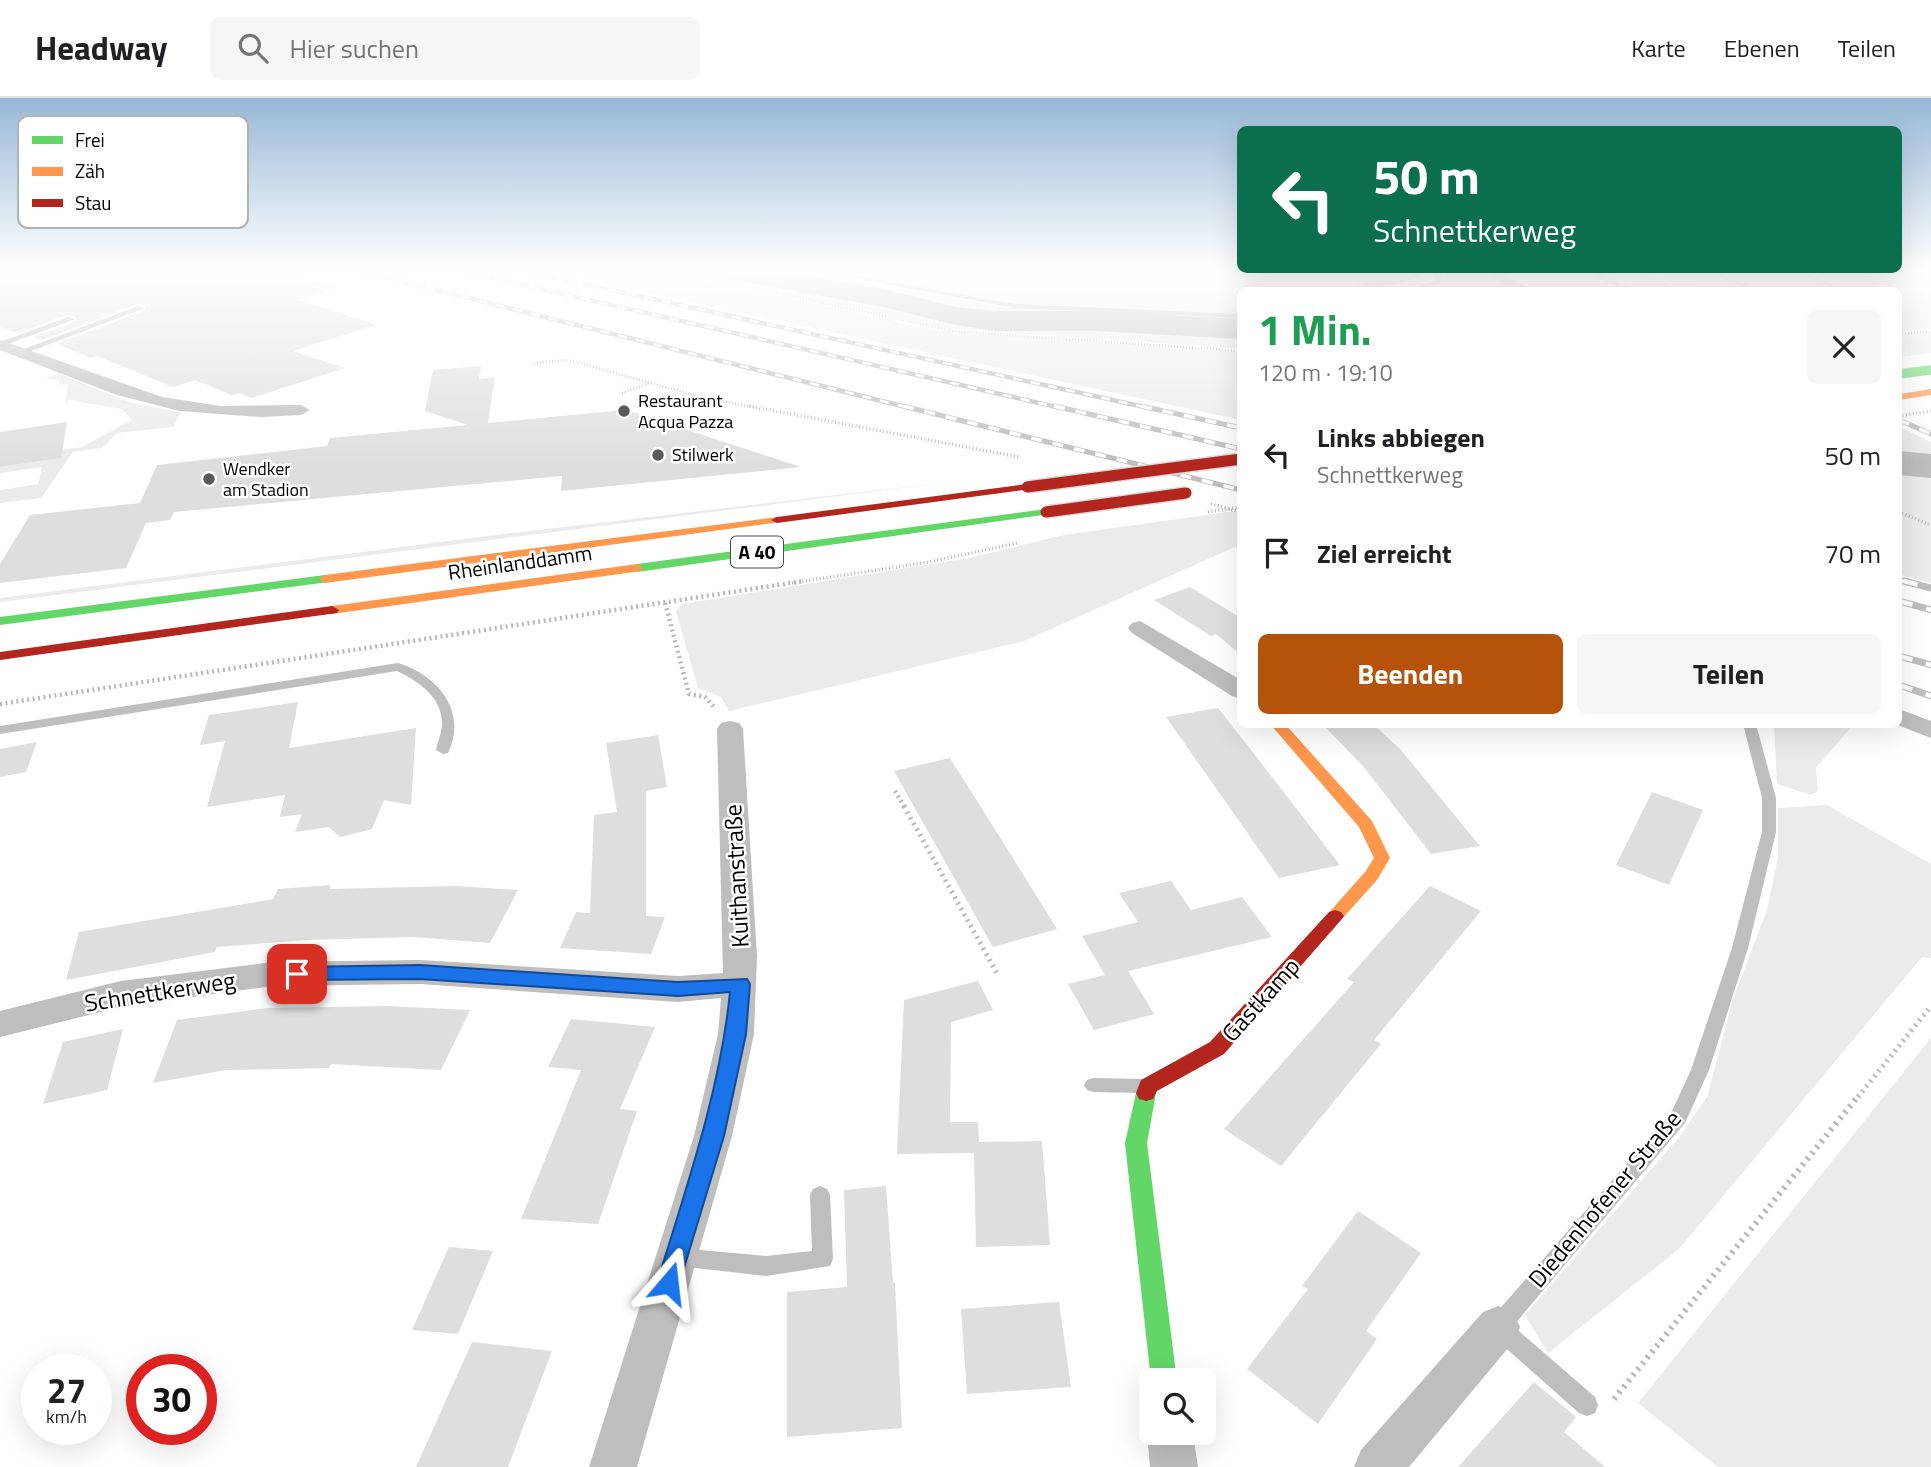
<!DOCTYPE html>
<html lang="de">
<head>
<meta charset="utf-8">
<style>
	:root { --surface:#fff; --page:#f6f6f6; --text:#202124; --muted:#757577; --line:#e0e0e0; --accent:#b45309 }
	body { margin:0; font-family:"Titillium Web",sans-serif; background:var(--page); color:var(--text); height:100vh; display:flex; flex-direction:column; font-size:26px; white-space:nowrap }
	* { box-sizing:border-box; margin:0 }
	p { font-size:23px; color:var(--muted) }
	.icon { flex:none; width:38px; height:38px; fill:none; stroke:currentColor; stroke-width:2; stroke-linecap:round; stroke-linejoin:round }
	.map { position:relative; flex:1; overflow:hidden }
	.drawer { position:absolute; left:1237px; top:189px; width:665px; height:441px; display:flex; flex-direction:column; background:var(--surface); border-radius:10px; box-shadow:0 7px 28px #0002 }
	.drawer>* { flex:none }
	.hud { position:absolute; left:1237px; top:28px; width:665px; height:147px; border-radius:10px; box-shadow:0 7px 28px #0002; background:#0b6e4f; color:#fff; overflow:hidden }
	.tools { position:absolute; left:1139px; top:1270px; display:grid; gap:14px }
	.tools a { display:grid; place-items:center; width:77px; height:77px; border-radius:10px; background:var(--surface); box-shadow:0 7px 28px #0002; font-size:35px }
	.speed { position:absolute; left:21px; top:1256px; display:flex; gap:14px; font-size:35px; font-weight:700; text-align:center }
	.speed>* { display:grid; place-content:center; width:91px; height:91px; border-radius:50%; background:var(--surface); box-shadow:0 7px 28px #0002; line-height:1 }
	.speed small { font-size:18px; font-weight:400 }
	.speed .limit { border:10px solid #d22; background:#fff; color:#111 }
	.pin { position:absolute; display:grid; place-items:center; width:60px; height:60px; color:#fff; margin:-30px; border-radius:14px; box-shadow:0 4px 10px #0006 }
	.me { position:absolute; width:77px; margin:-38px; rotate:17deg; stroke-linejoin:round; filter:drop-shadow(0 0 5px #0008) }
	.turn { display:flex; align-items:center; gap:24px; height:147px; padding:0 21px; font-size:32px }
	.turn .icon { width:91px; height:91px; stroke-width:2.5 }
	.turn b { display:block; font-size:49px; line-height:60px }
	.round { display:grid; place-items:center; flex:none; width:74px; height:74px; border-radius:10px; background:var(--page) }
	.overview { display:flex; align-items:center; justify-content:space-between; height:119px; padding:0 21px }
	h1 { font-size:42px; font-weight:700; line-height:52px; color:#1e9e55 }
	.action { display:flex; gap:14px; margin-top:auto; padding:14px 21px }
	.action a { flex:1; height:80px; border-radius:10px; background:var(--accent); color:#fff; font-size:28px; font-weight:700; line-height:80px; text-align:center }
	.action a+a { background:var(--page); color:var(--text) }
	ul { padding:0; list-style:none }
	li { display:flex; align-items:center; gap:21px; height:98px; padding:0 21px }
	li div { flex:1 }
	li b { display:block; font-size:26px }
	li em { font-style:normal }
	header { display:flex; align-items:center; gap:42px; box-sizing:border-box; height:98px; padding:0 35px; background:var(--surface); border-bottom:2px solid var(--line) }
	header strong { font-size:33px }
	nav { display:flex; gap:38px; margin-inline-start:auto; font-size:24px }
	.search { width:490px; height:63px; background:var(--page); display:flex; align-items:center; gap:18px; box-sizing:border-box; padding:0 24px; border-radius:10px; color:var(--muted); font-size:26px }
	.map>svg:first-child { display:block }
	.green { fill:#ebebeb }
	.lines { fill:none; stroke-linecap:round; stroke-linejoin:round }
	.river { fill:#bdbdbd; fill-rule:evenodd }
	.building { fill:#dedede }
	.path-far4 { stroke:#b9b9b9; stroke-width:2.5; stroke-dasharray:1 2; stroke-linecap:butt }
	.path-far3 { stroke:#b9b9b9; stroke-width:3.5; stroke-dasharray:1 2.5; stroke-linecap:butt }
	.path-far2 { stroke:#b9b9b9; stroke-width:4.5; stroke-dasharray:2 3.5; stroke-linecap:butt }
	.path-far1 { stroke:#b9b9b9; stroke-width:5; stroke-dasharray:2 4.5; stroke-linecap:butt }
	.path { stroke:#b9b9b9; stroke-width:6; stroke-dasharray:2.5 5; stroke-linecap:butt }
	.lane { fill:#bebebe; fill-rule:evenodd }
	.street { fill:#bebebe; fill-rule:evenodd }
	.fast { fill:#63d668; fill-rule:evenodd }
	.slow { fill:#ff974d; fill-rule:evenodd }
	.jam { fill:#b3261e; fill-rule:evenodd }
	.rail-far2-casing { stroke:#bebebe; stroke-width:4.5 }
	.rail-far1-casing { stroke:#bebebe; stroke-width:5 }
	.rail-casing { stroke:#bebebe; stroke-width:7 }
	.rail-far2 { stroke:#fff; stroke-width:2.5; stroke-dasharray:9; stroke-linecap:butt }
	.rail-far1 { stroke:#fff; stroke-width:3.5; stroke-dasharray:11; stroke-linecap:butt }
	.rail { stroke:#fff; stroke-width:4.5; stroke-dasharray:14; stroke-linecap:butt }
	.fast-bridge-casing { stroke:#dbdbdb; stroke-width:10; stroke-linecap:butt }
	.jam-bridge-casing { stroke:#dbdbdb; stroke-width:14; stroke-linecap:butt }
	.path-bridge { stroke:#b9b9b9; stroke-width:3.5; stroke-dasharray:1 2.5; stroke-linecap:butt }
	.fast-bridge { stroke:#63d668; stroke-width:9 }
	.jam-bridge { stroke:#b3261e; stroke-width:11 }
	.route { fill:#1a73e8; stroke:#114b97; stroke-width:2 }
	.poi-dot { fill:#595959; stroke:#fff; stroke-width:2.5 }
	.labels { text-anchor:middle; stroke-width:5; stroke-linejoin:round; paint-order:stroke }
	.far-poi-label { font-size:18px; fill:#000; stroke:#fff; text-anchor:start }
	.shield { fill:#fff; stroke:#4c4c4c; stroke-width:2 }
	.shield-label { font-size:19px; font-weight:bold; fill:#000 }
	.street-label { font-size:21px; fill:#000; stroke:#fff }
	.near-street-label { font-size:24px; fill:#000; stroke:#fff }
	.key { fill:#fff; stroke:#b2b2b2; stroke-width:2 }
	.key-label { font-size:19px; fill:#000 }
</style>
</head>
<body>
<header>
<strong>Headway</strong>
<div class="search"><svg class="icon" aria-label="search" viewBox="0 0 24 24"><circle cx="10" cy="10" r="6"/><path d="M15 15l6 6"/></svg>Hier suchen</div>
<nav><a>Karte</a><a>Ebenen</a><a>Teilen</a></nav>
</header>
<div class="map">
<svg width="1931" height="1369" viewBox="0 0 1931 1369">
	<rect width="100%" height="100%" fill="#fff"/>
	<path class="green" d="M543,172H663L934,232L1241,254V322Z
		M674,172H801L1003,209L1241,219V251L935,229Z
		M822,172L1066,175L1071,172H1422C1401,182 1374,190 1352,182L1349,192H1241V216L1017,206Z
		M1437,172H1479L1520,192H1416L1445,185L1444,176Z
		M1654,172H1931V231L1899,234V192H1702Z
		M1931,234V255L1899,259V237Z
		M58,275L128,304L183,315L178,318L174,329L117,335L102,350L73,354L41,400L0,405V392L38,386L42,369L0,375V369L61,360L62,352L82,349L132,322L122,311L69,302L65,307L68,286L59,287V282L45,280Z
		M1899,329L1931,344V485L1899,476Z
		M965,382L0,504V500L487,438Z
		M1241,412V451L1235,449L1024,543L729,613L721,599L698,590L676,513L682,506L969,460L1064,437Z
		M1774,627H1853L1816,670L1818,693L1811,697L1777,686Z
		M1827,707L1931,766V860L1922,859L1679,1151L1548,1255L1525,1217L1680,1038L1707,999L1733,901L1767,812L1778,759V710Z
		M1931,940V1369H1718L1638,1305Z"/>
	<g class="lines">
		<path class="river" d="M715,172H780L884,191L956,209L996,213H1097L1241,221V241L1097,233H996L956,227L883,209L729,181L719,178Z
			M1899,353L1931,356V380L1899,377Z"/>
	</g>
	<path class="building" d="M0,172H270L341,190L298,202L377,227L292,253L345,270L252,300L239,295L232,297L195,282L173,289L97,258L91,260L57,246L146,212V207L137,206L42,242L34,239L76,223L77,220L67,217L18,235L0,229Z
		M481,268L479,281L495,279L488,325L626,312L801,369L561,393L562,378L174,414L170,422L146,425L126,470L0,485V466L30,417L140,405L157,367L327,348L330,340L468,327L425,313L433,272Z
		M67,324L61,360L0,369V334Z
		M1190,489L1241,520V557L1216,536L1211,538L1154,502Z
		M298,604L289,650L416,630L411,707L384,702L372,731L340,739L329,729L295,734L302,716L280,719L285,697L207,709L225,643L200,647L209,617Z
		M1218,610L1255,657L1340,767L1279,780L1166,619Z
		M1322,626H1373L1400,651L1480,748L1431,756L1363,668Z
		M658,637L667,689L646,693V818L665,819L651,856L560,850L576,814L590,815L594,717L617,714L606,645Z
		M37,644L26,674L0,679V651Z
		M950,660L1018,768L1057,831L993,849L894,673Z
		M1652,694L1703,712L1669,787L1616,767Z
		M1171,783L1191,812L1242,799L1272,839L1128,873L1154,916L1094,932L1068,886L1105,877L1082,838L1138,824L1119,795Z
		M331,787L329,791L456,788L518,792L490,845L414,839L307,842L217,849L215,854L66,882L79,834L273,801L278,791Z
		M1430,788L1481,813L1374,942L1381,946L1281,1068L1224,1031L1354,884L1347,881Z
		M978,883L993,912L951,924L950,1024H978L979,1044L1042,1043L1050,1147L976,1149L974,1055L897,1056L904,902Z
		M386,908L470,912L441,972L331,966L329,970L226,972L153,985L177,922L267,910Z
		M571,921L655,929L620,1011L637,1013L598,1126L521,1121L581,972L548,969Z
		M123,931L107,992L43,1006L63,944Z
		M886,1088L893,1185H895L902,1330L787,1339V1194L847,1189L844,1092Z
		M1358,1113L1421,1155L1366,1233L1377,1241L1318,1326L1247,1271L1308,1191L1302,1188Z
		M449,1149L493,1153L458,1236L412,1232Z
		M1059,1204L1071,1289L967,1296L961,1211Z
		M472,1244L552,1253L508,1369H416Z
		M1534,1284L1576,1319L1564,1334L1605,1369H1458Z"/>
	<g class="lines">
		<path class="path-far4" d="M668,172L953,233L1241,253
			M1631,172L1679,192
			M1899,236L1931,233
			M534,265L568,262L701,299L758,310
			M622,295L649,285"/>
		<path class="path-far3" d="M749,308L1019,359
			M1211,406L1241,414
			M1899,414L1931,427
			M792,485L929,464L1017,445"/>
		<path class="path-far2" d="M665,505L689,596L705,599L715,610
			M0,606L804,483
			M895,693L905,710"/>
		<path class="path-far1" d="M904,708L998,877
			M1858,999L1931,908"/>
		<path class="path" d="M1614,1301L1859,997"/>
		<path class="lane" d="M809,172H826L1015,206L1241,216V220L1015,210Z
			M1421,172H1429C1415,184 1368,194 1350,192C1372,179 1400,187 1421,172Z
			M1430,172H1438L1441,176L1440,185L1415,192H1406L1435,183V178Z
			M1700,172H1711L1761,192H1752Z
			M1783,172H1794L1849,192H1840Z
			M138,208L145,210L26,255L19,253Z
			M68,219L75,221L0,249V244Z
			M398,565C438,577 468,614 448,655L443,656L436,652C438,643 442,634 442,625C442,599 418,583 397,573L0,636V628Z
			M1743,626H1756L1776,700V734L1748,850L1709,972L1685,1025L1513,1228L1595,1299L1598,1307L1595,1315L1587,1318L1579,1315L1490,1236L1487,1229L1490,1222L1671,1015L1691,972L1732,850L1762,734V700Z
			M1093,980L1143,981L1149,983L1152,988L1149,993L1143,995L1093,994L1087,992L1084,987L1087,982Z
			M820,1088L827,1091L830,1097L833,1161L830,1168L766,1178L678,1168L671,1166L668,1159L671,1152L678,1150L766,1158L812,1153L810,1097L813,1091Z"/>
		<path class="street" d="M1477,172H1495L1532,192H1515Z
			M0,242L162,299L220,308L301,307L310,312L301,317L261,319L180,313L117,297L0,252Z
			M1140,523L1241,582V601L1232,598L1132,535L1128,530L1132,525Z
			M1899,611L1931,623V640L1895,626H1899Z
			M730,623L739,625L743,631L757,858L754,936L732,1038L637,1369H589L694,1038L718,936L721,900L678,904L420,886L273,888L121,909L0,939V913L121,883L273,864L420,862L678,878L723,875L717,631L721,625Z
			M1498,1208L1513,1214L1520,1229L1513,1244L1409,1369H1354L1361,1352L1483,1214Z
			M1152,1324V1335H1193L1198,1369H1150L1147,1335Z"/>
		<path class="fast" d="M1046,411L1052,414L1050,416L637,474L631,470L637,466Z
			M325,477L331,481L329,484L0,527V519Z
			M1146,987L1153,989L1156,995L1147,1045L1177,1283H1151L1125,1045L1136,995L1139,989Z"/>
		<path class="slow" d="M1931,291V297L1899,302V296Z
			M777,419L783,422L781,424L325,485L319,481L325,477Z
			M637,466L643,470L641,473L332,516L325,512L332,508Z
			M1270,626H1285L1372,723L1390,760L1377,782L1341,822H1329L1326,818L1365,774L1374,760L1359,729Z"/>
		<path class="jam" d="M1027,386L1031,387V391L777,425L771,422L777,419Z
			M332,508L339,512L337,515L0,562V554Z
			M1335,812L1341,814L1344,818L1341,822L1224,956L1157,993L1153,1001L1146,1003L1139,1001L1136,995L1141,982L1210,944L1329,814Z"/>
		<g class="rail-far2-casing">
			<path id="rail-far2" d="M356,172L910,310
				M459,172L1061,310
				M521,172L1149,310
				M1587,172L1629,192"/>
		</g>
		<g class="rail-far1-casing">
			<path id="rail-far1" d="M903,308L1241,392
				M1054,308L1241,351
				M1141,308L1241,330
				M1899,322L1931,336
				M1899,482L1911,485"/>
		</g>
		<g class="rail-casing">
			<path id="rail" d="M1904,483L1931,490
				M1899,503L1931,512
				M1899,558L1931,567
				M1899,587L1931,598"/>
		</g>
		<use href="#rail-far2" class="rail-far2"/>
		<use href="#rail-far1" class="rail-far1"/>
		<use href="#rail" class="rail"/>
		<g class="fast-bridge-casing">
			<path id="fast-bridge" d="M1899,276L1931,272"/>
		</g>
		<g class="jam-bridge-casing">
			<path id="jam-bridge" d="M1027,389L1241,361
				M1046,414L1186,395"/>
		</g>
		<path class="path-bridge" d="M1899,318L1931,313
			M1208,414L1241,409"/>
		<use href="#fast-bridge" class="fast-bridge"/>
		<use href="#jam-bridge" class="jam-bridge"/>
	</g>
	<linearGradient id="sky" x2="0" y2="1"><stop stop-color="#97b8d7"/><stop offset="0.47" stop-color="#fff"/><stop offset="1" stop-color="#fff" stop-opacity="0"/></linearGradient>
	<rect width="1931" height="364" fill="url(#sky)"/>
	<path class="route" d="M420,867L678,884L747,881L750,886L746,936L724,1038L677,1193L669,1196L660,1193L657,1185C686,1090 720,994 730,894L678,898L420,881L297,882L288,876L297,869Z"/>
	<g class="poi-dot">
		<circle cx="624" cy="313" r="7"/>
		<circle cx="658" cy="357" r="7"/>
		<circle cx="209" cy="381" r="7"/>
	</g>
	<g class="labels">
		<g class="far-poi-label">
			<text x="638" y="309">Restaurant<tspan x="638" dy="21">Acqua Pazza</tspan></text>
			<text x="672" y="363">Stilwerk</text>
			<text x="223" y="377">Wendker<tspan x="223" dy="21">am Stadion</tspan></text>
		</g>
		<rect class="shield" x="731" y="438.5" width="52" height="31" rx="5"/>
		<g class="shield-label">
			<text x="757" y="461">A 40</text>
		</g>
		<g class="street-label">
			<text transform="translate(520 465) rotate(-8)" y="7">Rheinlanddamm</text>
		</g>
		<g class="near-street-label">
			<text transform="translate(737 778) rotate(-93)" y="8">Kuithanstraße</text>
			<text transform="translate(160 894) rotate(-9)" y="8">Schnettkerweg</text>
			<text transform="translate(1261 902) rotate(-48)" y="8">Gastkamp</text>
			<text transform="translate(1605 1101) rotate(-50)" y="8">Diedenhofener Straße</text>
		</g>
	</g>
	<rect x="18" y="18" width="230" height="112" rx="10" class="key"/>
	<rect x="32" y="38" width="31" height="8" fill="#63d668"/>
	<rect x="32" y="69" width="31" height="9" fill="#ff974d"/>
	<rect x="32" y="101" width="31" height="8" fill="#b3261e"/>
	<g class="key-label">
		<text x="75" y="49">Frei</text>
		<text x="75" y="80">Zäh</text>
		<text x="75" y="112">Stau</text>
	</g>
</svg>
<div class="tools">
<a><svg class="icon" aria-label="search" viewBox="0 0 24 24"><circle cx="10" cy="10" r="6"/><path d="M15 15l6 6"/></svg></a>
</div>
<div class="speed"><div>27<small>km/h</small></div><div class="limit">30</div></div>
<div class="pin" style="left:297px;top:876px;background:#d93025"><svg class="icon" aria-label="arrive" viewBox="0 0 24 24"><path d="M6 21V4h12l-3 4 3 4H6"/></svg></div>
<svg class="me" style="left:669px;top:1185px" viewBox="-20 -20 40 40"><path d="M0-17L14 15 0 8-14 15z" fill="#1a73e8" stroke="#fff" stroke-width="4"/></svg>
<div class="hud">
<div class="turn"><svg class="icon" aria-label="left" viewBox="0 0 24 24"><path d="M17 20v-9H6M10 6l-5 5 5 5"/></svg><div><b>50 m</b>Schnettkerweg</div></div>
</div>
<section class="drawer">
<div class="overview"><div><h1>1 Min.</h1><p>120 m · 19:10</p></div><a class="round"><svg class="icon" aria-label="close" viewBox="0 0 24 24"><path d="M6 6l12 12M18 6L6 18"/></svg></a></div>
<ul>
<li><svg class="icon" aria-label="left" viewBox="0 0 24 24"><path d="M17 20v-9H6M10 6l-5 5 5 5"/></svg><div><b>Links abbiegen</b><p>Schnettkerweg</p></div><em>50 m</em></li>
<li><svg class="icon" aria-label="arrive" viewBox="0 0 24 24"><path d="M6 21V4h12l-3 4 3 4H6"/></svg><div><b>Ziel erreicht</b></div><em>70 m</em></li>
</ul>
<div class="action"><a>Beenden</a><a>Teilen</a></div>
</section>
</div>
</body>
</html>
